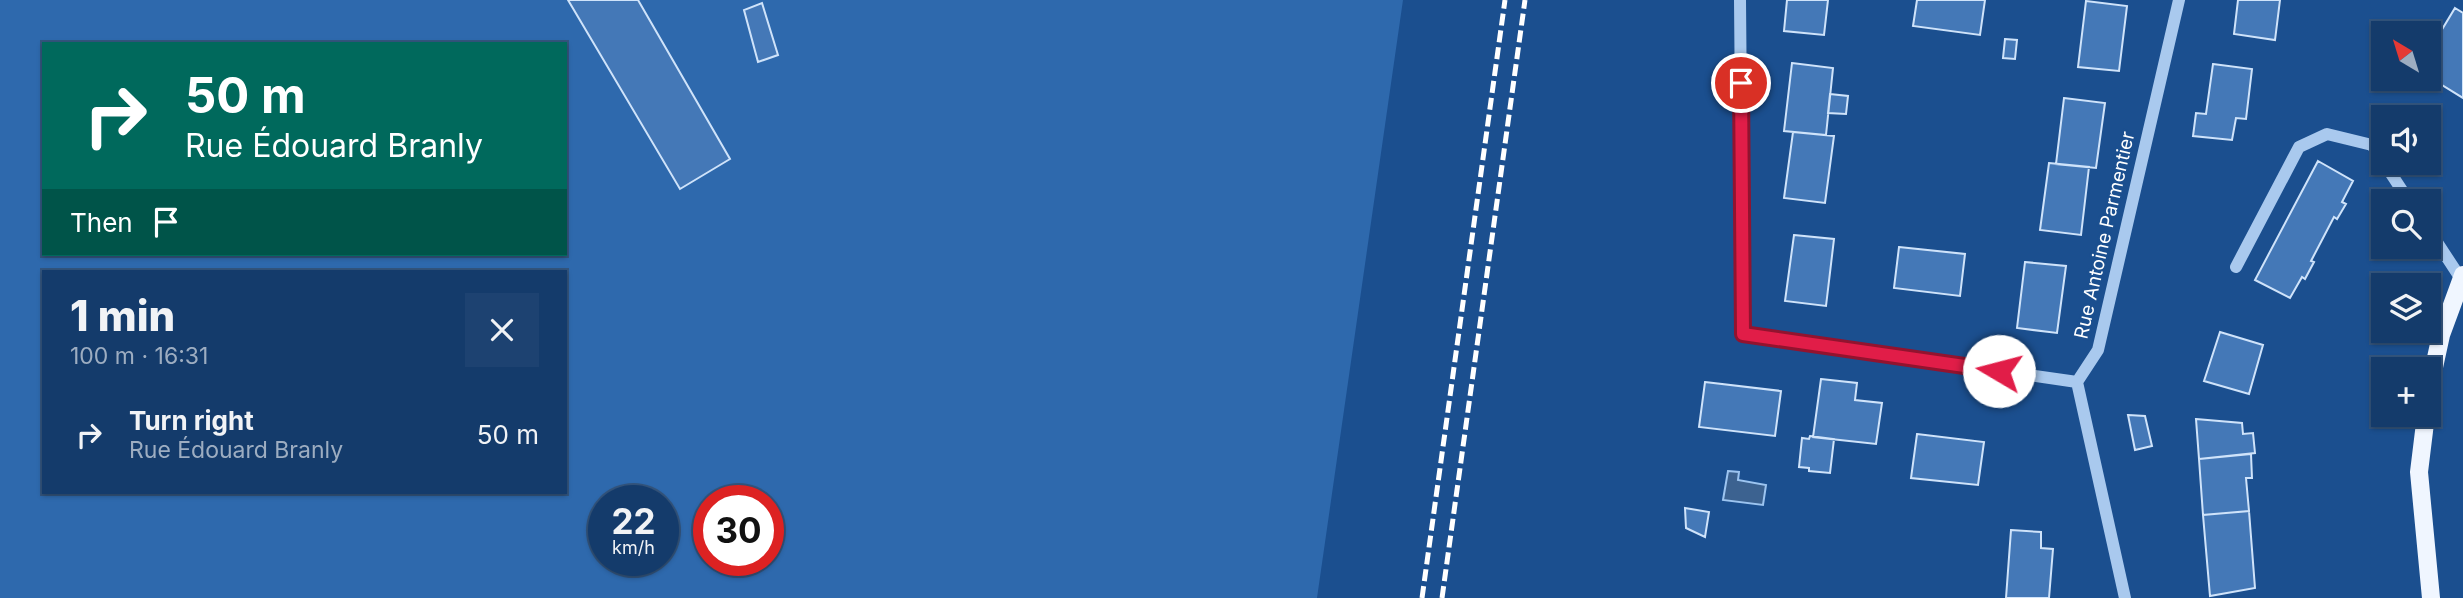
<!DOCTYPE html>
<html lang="en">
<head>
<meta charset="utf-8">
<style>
	:root { --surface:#143b6b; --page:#1d4271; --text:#f1f3f6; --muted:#9dadc1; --line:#33557e }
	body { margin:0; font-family:Inter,sans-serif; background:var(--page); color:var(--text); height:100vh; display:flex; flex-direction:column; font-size:26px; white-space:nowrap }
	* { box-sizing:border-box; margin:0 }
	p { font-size:23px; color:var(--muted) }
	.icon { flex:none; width:38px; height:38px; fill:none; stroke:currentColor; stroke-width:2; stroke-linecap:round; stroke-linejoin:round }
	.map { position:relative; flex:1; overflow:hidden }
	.side { position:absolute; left:42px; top:270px; width:525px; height:224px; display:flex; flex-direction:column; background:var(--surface); border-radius:0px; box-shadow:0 2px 5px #0004,0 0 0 2px var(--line) }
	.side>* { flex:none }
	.hud { position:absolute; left:42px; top:42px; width:525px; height:214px; border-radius:0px; box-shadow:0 2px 5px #0004,0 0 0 2px var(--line); background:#00695c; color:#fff; overflow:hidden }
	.needle { width:46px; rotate:322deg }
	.fabs { position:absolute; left:2371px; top:21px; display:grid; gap:14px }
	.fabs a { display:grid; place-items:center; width:70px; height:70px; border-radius:0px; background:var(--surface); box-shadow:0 2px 5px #0004,0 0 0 2px var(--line); font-size:35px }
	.speed { position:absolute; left:588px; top:485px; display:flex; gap:14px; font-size:35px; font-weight:700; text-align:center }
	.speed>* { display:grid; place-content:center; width:91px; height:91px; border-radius:50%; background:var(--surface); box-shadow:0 2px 5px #0004,0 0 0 2px var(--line); line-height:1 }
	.speed small { font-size:18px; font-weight:400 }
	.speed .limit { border:10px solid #d22; background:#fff; color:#111 }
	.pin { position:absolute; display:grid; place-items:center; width:60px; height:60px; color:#fff; margin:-30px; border:4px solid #fff; border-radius:50%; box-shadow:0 2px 7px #0007 }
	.me { position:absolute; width:77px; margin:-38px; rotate:278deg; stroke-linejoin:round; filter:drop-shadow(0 0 5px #0008) }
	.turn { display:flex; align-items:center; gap:24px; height:147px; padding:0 28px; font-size:32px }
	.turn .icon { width:91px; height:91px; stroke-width:2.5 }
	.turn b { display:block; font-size:49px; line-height:60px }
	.then { display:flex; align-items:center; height:66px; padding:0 28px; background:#0003; gap:14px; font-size:26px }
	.round { display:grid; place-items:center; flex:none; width:74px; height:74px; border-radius:0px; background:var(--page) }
	.head { display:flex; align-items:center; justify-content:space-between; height:119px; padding:0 28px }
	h1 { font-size:42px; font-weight:800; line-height:52px }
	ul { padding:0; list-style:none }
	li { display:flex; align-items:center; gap:21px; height:91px; padding:0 28px }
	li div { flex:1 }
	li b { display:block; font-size:26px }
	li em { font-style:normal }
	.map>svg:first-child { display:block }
	.green { fill:#2e69ad; fill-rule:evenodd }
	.water { fill:#3c6290; stroke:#9cc4f0; stroke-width:2 }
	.building { fill:#4478b7; stroke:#cfe3fa; stroke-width:2 }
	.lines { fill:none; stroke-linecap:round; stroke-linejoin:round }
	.minor { stroke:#a9c9ee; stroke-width:12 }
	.major { stroke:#f0f6ff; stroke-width:18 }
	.rail { stroke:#fff; stroke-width:5; stroke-dasharray:12 5; stroke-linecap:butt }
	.route-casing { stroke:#92132f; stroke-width:18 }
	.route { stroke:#e11d48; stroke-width:12 }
	.labels { text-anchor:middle; stroke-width:5; stroke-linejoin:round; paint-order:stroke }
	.street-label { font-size:19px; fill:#fff; stroke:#1b4f8f }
</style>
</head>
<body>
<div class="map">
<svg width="2463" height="598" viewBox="0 0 2463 598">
	<rect width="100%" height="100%" fill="#1b4f8f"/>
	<path class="green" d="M0,0H1403L1317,598H0ZM44,44H565V254H44ZM44,271H565V492H44ZM604,500H663V560H604ZM709,500H768V560H709Z"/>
	<path class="water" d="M1728,471L1739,472L1738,480L1766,485L1763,505L1723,500Z"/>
	<path class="building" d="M568,0H638L730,159L680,189Z
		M1787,0H1828L1824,35L1784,31Z
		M1917,0H1985L1980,35L1913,26Z
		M2238,0H2280L2275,40L2234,34Z
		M2086,1L2127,6L2119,71L2078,67Z
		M762,3L778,55L758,62L744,10Z
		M2455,8L2463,13V98L2429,77V51Z
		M2005,39L2017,40L2015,59L2003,58Z
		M1792,63L1833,68L1826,135L1784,131Z
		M2213,64L2252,69L2246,119L2236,118L2232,140L2193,136L2196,113L2206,114Z
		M1830,94L1848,96L1846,114L1828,113Z
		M2064,98L2105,103L2096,168L2056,164Z
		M1793,132L1834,136L1825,203L1784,198Z
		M2318,161L2353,181L2342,202L2346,204L2337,219L2334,217L2311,261L2314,262L2305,279L2302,277L2290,298L2255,280Z
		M2049,163L2089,167L2081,235L2040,230Z
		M1794,235L1834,239L1826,306L1785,301Z
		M1899,247L1965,254L1960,296L1894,288Z
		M2025,262L2066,266L2057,333L2017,328Z
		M2220,332L2263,345L2249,394L2204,381Z
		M1821,379L1857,383L1855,400L1882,403L1876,444L1813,437Z
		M1705,382L1781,391L1775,436L1699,427Z
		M2128,415L2145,416L2152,446L2135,450Z
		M2196,419L2242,423L2243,434L2253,433L2255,453L2199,459Z
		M1917,434L1984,442L1978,485L1911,478Z
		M1810,436L1834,439L1830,473L1809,471V468L1799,467L1802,438L1809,439Z
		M2251,454L2252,478H2246L2249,511L2203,515L2199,459Z
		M1685,508L1709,512L1705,537L1686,528Z
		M2249,511L2255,588L2210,596L2203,515Z
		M2011,530L2041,532V548L2053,549L2049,598H2006Z"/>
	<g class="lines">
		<path class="minor" d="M1740,0L1743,334L2077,382
			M2384,163L2409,201
			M2429,230L2461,279
			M2236,267L2299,147L2327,134L2372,145L2384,162
			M2125,598L2077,382L2098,350L2179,0"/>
		<path class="major" d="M2429,390L2441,335L2463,275
			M2426,415L2419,472L2431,598"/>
		<path class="rail" d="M1422,598L1505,0
			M1442,598L1525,0"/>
	</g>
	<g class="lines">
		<g class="route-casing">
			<path id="route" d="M1741,83L1743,334L1999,371"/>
		</g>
		<use href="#route" class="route"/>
	</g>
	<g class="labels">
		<g class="street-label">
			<text transform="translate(2104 235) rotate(-77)" y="7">Rue Antoine Parmentier</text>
		</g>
	</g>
</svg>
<div class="fabs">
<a><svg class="needle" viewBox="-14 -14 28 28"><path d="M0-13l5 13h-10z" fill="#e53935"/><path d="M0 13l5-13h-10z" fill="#9dadc1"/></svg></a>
<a><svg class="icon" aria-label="sound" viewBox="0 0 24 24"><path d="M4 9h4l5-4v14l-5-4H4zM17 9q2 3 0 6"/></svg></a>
<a><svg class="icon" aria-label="search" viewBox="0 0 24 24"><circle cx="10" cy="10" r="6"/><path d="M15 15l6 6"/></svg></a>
<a><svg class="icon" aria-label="layers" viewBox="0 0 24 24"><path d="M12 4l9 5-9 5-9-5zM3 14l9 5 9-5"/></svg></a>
<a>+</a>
</div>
<div class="speed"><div>22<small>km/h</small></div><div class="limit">30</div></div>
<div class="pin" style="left:1741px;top:83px;background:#d93025"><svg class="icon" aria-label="arrive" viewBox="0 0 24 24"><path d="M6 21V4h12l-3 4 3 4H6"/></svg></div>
<svg class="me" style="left:1999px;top:371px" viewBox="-20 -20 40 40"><circle r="19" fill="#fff"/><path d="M0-13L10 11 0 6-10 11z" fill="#e11d48"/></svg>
<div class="hud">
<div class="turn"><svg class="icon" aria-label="right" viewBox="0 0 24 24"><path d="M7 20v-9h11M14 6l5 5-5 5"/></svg><div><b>50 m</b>Rue Édouard Branly</div></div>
<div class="then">Then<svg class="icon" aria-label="arrive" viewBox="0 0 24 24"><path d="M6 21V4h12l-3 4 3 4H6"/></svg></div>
</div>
<section class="side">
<div class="head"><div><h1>1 min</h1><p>100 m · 16:31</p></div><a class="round"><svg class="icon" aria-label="close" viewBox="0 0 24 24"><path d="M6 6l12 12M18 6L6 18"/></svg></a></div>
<ul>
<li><svg class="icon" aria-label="right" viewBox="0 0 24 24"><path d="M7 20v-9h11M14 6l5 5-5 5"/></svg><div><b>Turn right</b><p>Rue Édouard Branly</p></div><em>50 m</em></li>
</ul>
</section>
</div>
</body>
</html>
